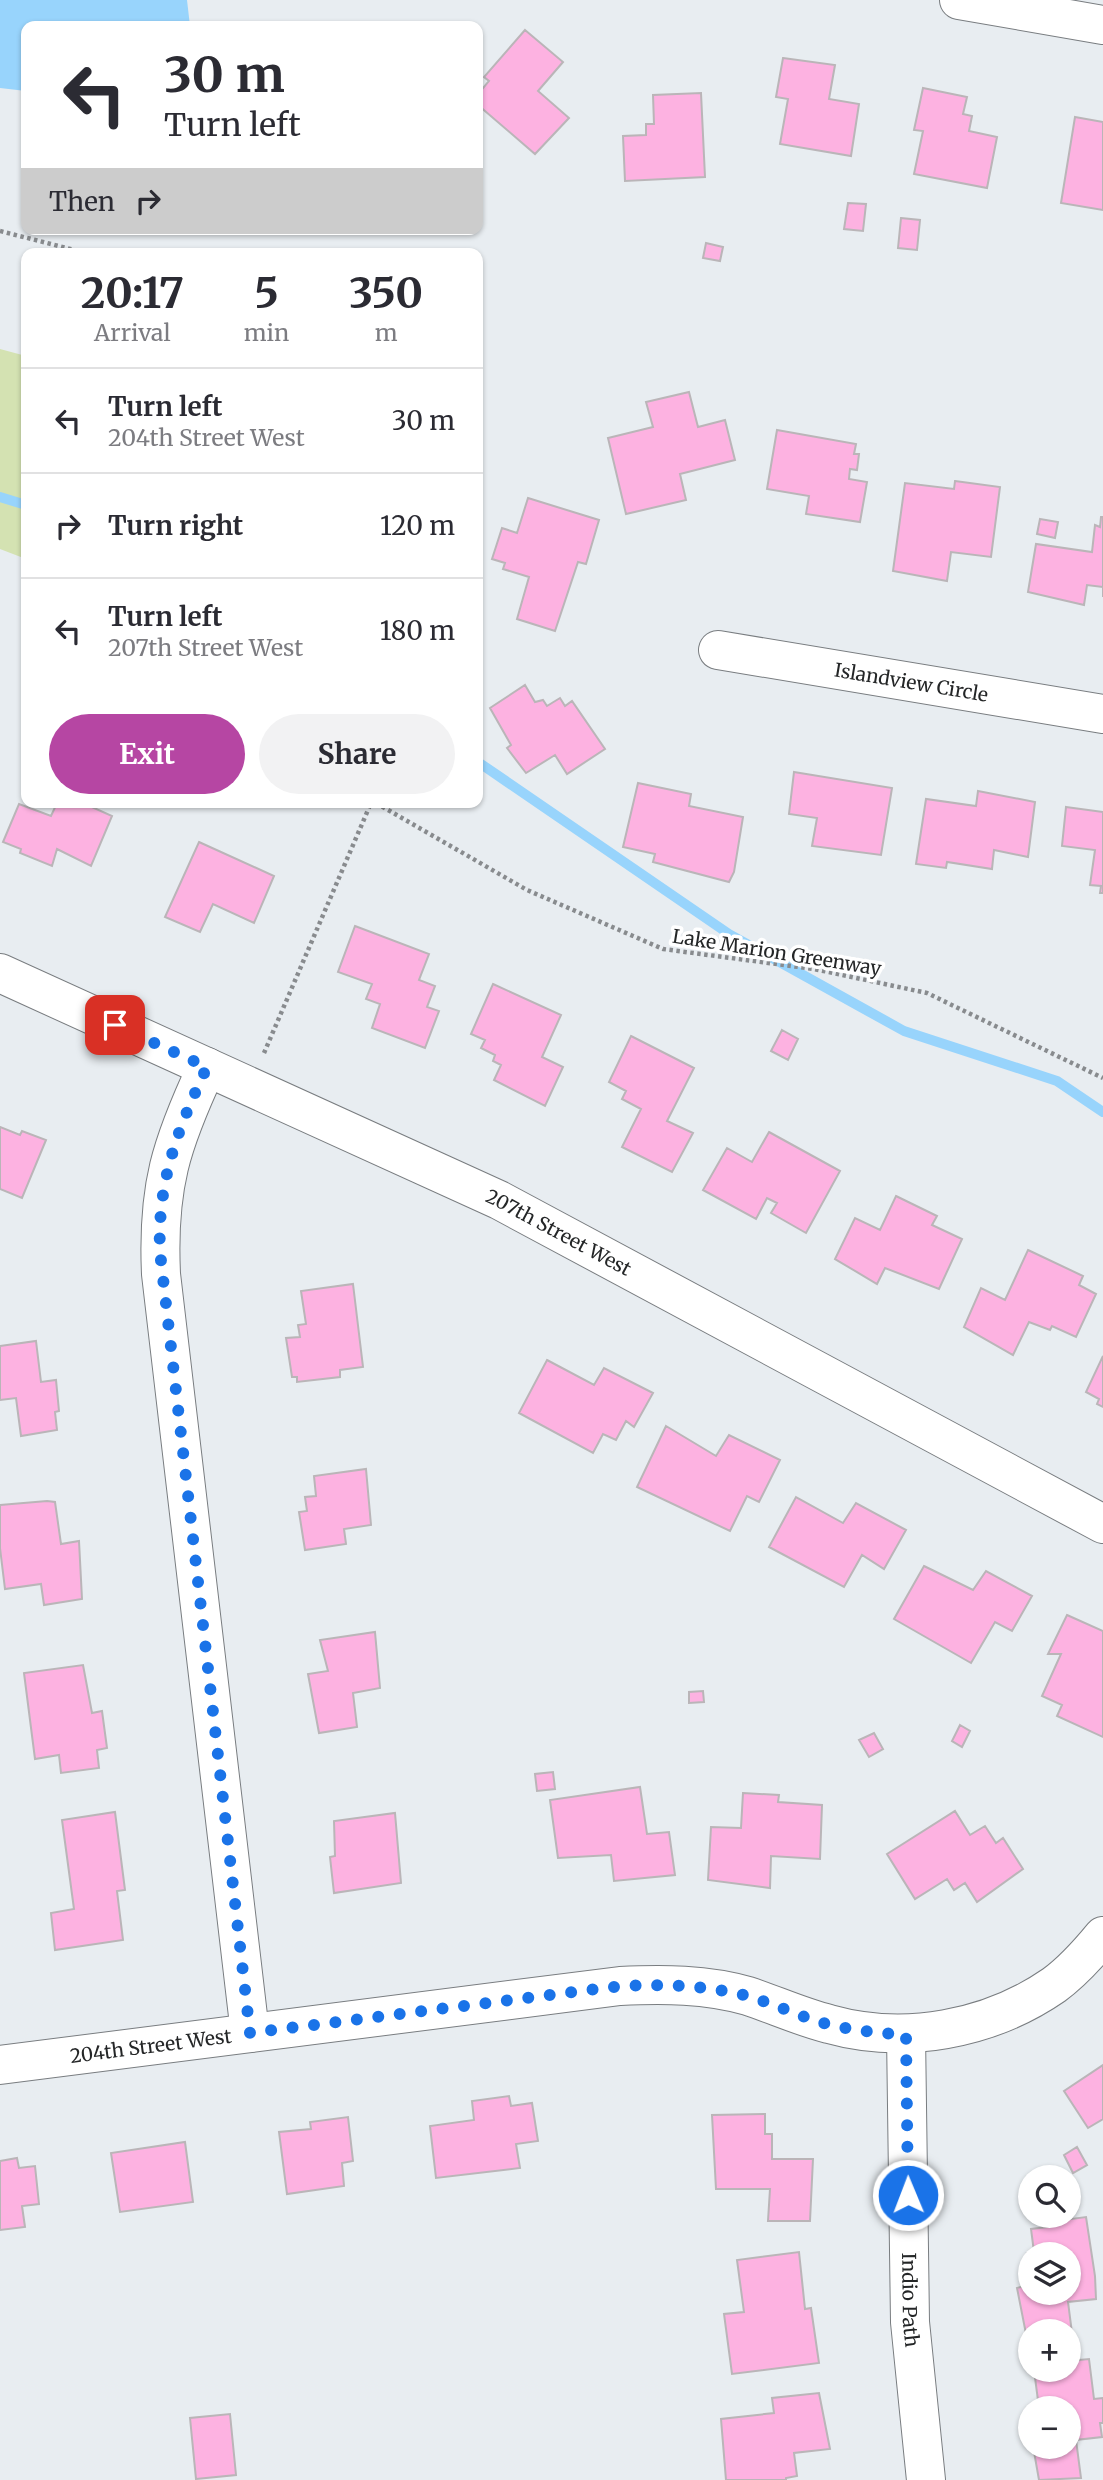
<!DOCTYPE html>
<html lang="en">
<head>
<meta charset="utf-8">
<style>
	:root { --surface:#fff; --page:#f2f2f3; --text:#2b2b33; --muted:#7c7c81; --line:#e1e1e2; --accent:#b646a3 }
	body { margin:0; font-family:Merriweather,serif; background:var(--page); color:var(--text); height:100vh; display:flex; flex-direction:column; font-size:26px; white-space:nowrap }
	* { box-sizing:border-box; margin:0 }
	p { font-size:23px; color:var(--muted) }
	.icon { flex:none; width:38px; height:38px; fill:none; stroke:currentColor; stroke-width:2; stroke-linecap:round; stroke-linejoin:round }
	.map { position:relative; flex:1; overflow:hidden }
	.side { position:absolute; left:21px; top:248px; width:462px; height:560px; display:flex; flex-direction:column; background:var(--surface); border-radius:14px; box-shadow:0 2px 5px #0004 }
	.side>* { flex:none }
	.banner { position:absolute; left:21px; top:21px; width:462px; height:214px; border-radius:14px; box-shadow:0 2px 5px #0004; background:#fff; color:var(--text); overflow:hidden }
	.tools { position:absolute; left:1018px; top:2165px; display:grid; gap:14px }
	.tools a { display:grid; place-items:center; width:63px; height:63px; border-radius:50%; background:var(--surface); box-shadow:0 2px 5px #0004; font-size:35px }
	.pin { position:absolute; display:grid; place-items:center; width:60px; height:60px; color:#fff; margin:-30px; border-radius:14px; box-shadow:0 4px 10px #0006 }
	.me { position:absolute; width:77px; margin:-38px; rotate:359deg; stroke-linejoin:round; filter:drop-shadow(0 0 5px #0008) }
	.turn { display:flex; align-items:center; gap:24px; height:147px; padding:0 28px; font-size:32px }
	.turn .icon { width:91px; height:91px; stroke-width:2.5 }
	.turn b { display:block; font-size:49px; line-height:60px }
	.then { display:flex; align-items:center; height:66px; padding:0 28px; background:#0003; gap:14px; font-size:26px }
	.eta { display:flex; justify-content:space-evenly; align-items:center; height:119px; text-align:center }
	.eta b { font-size:42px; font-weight:700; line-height:49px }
	.cta { display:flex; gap:14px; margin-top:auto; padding:14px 28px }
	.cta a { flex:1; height:80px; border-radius:42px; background:var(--accent); color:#fff; font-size:28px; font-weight:700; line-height:80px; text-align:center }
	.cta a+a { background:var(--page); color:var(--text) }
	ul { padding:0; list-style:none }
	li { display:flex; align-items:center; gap:21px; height:105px; padding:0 28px; border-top:2px solid var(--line) }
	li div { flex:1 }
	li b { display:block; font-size:26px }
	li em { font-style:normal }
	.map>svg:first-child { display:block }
	.green { fill:#d4e2b2 }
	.water { fill:#98d4fc }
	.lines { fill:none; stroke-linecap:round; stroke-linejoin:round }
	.stream { stroke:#98d4fc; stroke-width:10 }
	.building { fill:#fdb2e1; stroke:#bab5b8; stroke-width:2 }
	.minor-casing { stroke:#797d80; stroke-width:40 }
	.path { stroke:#888b8e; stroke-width:4.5; stroke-dasharray:3.5 3.5; stroke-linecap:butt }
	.minor { stroke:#fff; stroke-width:38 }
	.route { stroke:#1a73e8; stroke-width:12; stroke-dasharray:0 21.6 }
	.labels { text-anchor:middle; stroke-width:7; stroke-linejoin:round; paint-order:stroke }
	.street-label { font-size:19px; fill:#242627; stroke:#fff }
</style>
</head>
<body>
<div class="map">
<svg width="1103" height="2480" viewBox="0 0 1103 2480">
	<rect width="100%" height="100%" fill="#e8edf1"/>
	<path class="green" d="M0,349L26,356V559L0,549Z"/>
	<path class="water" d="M0,0H187L190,26H26V91L0,88Z"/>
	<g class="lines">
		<path class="stream" d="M0,497L26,505
			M478,762L729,934L904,1031L1057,1081L1103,1112"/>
	</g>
	<path class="building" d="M525,30L563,62L538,91L569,118L535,154L478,105V94L489,81L484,77Z
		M783,58L835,65L829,99L859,104L851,156L780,144L788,99L776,97Z
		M923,88L967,97L963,114L972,116L969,131L997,137L987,188L914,174L923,131L914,130Z
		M701,93L705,177L625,181L623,136L646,135V124H654L653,95Z
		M1075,117L1103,122V210L1061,203Z
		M848,203L866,204L863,231L844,229Z
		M901,218L920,220L917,250L898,248Z
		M706,243L723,247L720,261L703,258Z
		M689,392L698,427L725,420L735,460L680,474L686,500L626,514L608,438L653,427L646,402Z
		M777,430L856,444L854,454H859L857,470L850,469L849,479L867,482L860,522L806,514L809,496L767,489Z
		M955,481L1000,487L991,557L951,552L947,581L893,571L905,483L954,489Z
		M528,498L599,520L586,564L578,562L555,631L517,619L529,577L503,569L505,563L492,559L502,528L517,533Z
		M1101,517H1103V597V587L1087,585L1084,605L1028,592L1036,544L1092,552L1095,525L1100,527Z
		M1040,519L1058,522L1055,538L1037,534Z
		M525,685L535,702L543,700L547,706L560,698L565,706L572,701L605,749L567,774L555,755L526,773L507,748L511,745L490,708Z
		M794,772L892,788L881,855L812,846L817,818L789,814Z
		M638,783L691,794L689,806L743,817L734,872L729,882L653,862L655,854L623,847Z
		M978,791L1035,802L1028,857L994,850L992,869L947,862L946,868L916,864L926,799L976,806Z
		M57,803H83L112,816L91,866L57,849L52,866L20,853L21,849L3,842L19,804L51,816Z
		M1066,807L1103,812V893H1100L1101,886L1090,885L1095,850L1062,846Z
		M199,842L274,876L254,923L213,904L200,932L165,917Z
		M355,926L429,954L419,980L435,986L427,1007L439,1011L425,1048L372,1028L380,1004L366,999L372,984L338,972Z
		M493,984L561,1015L542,1057L563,1067L545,1106L494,1080L501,1065L493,1061L495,1055L481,1048L485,1040L471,1034Z
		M782,1030L798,1039L788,1060L771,1051Z
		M631,1036L694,1068L667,1121L693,1133L672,1172L622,1147L641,1109L622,1099L626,1091L609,1082Z
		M0,1127L20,1135L22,1131L46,1140L22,1198L0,1189Z
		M769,1132L840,1171L806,1233L771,1213L777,1203L767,1198L756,1219L703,1190L727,1148L752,1162Z
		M896,1196L937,1216L932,1225L962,1239L939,1289L885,1268L877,1284L835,1259L855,1218L880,1230Z
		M1028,1250L1083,1276L1079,1285L1096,1294L1076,1337L1052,1326L1050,1330L1029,1322L1013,1355L964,1327L981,1288L1005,1300Z
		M353,1284L363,1367L340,1370V1377L297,1382V1377H292L286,1338L300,1337L298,1325L306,1324L301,1291Z
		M36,1341L41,1382L56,1380L59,1411L55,1412L57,1430L21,1436L16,1398L0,1400V1346Z
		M1103,1356V1407L1097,1404L1099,1399L1086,1392Z
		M547,1360L594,1385L604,1368L653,1393L634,1427L626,1421L616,1440L603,1434L593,1453L519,1413Z
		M666,1426L716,1456L729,1435L780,1460L759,1502L747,1496L730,1531L637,1487Z
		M366,1469L371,1525L344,1529L346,1544L305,1550L299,1512L307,1511L305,1497L316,1496L314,1476Z
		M796,1497L843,1523L856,1503L906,1530L884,1569L862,1555L844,1587L769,1547Z
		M47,1501L55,1502L61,1544L79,1541L82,1599L44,1605L41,1584L5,1589L0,1548V1505Z
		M924,1566L973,1590L986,1571L1032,1596L1012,1631L995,1622L971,1663L894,1619Z
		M1067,1615L1103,1631V1737L1057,1716L1062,1705L1042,1696L1061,1654H1048Z
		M375,1632L380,1688L353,1693L357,1727L319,1733L308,1674L328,1671L320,1640Z
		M83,1665L92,1713L102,1711L107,1748L97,1750L99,1768L61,1773L59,1755L35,1759L24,1673Z
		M703,1691L704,1702L689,1703V1692Z
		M960,1725L970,1731L962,1747L952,1741Z
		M874,1733L883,1749L869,1757L859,1740Z
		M553,1772L555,1789L537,1791L535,1774Z
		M640,1787L647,1834L669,1832L675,1875L614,1881L611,1855L558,1858L550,1800Z
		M743,1793L779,1795L778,1802L822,1805L820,1859L771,1856L770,1888L708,1880L711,1827L741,1828Z
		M955,1811L970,1835L985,1826L996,1843L1003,1838L1023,1869L977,1902L965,1883L954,1890L947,1879L915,1899L887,1854Z
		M115,1812L125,1890L117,1891L123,1940L55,1950L51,1913L74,1909L62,1820Z
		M395,1813L401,1883L334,1893L330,1857L335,1856L334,1821Z
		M1103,2065V2119L1088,2128L1064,2091Z
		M509,2096L511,2106L532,2103L538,2141L516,2144L520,2168L436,2178L430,2126L474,2120L472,2101Z
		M765,2114V2134H772V2159H813L810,2221H768L770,2189H716L712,2115Z
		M348,2117L353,2161L342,2163L344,2186L287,2194L279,2132L311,2129L310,2122Z
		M185,2142L193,2202L120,2212L111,2153Z
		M1077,2147L1087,2165L1073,2173L1064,2155Z
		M17,2158L19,2168L35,2166L39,2204L22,2206L25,2227L0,2230V2161Z
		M1086,2217L1095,2276L1096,2299L1068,2302L1072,2333L1031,2331V2339H1027L1017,2288L1031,2284V2292H1069V2254H1031V2270L1027,2253L1034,2252L1031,2229L1049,2227L1048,2222Z
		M799,2252L805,2309L811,2308L819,2363L732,2374L724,2314L744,2312L737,2260Z
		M1089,2359L1094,2399L1103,2398V2423H1100L1102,2437L1076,2440L1081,2478L1039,2480L1033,2446H1069V2408H1039L1034,2370H1069V2361Z
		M819,2393L830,2449L794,2453L797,2476L786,2478V2480H726L721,2419L774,2413L772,2398Z
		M230,2414L236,2475L196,2479L190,2418Z"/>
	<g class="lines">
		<g class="minor-casing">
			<g id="minor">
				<path d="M959,0L1103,25"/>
				<path id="s1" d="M718,650L1103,714"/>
				<path id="s2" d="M0,973L499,1200L1103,1524"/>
				<path d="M207,1067C171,1144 157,1187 161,1274L250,2033"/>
				<path id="s3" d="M906,2034L910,2322L926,2480"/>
				<path id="s4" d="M0,2065L620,1986C663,1984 706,1984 748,1996C775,2005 801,2017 829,2024C904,2045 989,2030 1054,1985C1072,1972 1089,1953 1103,1936"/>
			</g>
		</g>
		<path class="path" d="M0,231L90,254
			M376,803L527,890L663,949L814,969L927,993L1103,1078
			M264,1053L371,803"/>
		<use href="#minor" class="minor"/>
	</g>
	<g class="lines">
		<path class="route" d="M115,1025L207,1067C178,1128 157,1182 160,1252L250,2033L621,1986C663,1984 703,1985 744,1995C774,2003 801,2018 831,2025C856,2031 881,2033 906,2035L908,2195"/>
	</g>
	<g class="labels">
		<g class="street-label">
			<text dy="7" stroke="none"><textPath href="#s1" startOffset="196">Islandview Circle</textPath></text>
			<text transform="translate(777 952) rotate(9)" y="7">Lake Marion Greenway</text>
			<text dy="7" stroke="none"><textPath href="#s2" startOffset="616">207th Street West</textPath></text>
			<text dy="7" stroke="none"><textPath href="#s4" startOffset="152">204th Street West</textPath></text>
			<text dy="7" stroke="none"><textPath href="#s3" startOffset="266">Indio Path</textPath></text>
		</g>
	</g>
</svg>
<div class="tools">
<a><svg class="icon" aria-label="search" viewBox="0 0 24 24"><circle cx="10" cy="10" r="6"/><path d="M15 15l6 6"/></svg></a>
<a><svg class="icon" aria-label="layers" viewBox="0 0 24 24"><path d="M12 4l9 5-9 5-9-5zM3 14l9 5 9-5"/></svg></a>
<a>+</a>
<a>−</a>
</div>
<div class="pin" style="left:115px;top:1025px;background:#d93025"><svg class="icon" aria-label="arrive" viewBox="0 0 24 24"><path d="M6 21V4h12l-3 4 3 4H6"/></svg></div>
<svg class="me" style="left:908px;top:2195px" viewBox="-20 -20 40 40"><circle r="17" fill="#1a73e8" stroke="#fff" stroke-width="3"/><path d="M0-11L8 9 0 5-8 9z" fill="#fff"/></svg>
<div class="banner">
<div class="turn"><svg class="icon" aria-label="left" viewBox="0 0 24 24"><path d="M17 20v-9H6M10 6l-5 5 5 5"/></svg><div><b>30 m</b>Turn left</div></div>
<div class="then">Then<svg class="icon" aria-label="right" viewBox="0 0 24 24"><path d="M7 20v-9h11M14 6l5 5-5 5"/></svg></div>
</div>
<section class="side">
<div class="eta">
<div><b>20:17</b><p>Arrival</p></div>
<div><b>5</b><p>min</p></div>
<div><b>350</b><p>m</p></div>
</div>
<ul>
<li><svg class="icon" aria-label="left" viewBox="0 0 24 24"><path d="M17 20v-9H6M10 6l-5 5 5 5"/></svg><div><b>Turn left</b><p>204th Street West</p></div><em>30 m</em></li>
<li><svg class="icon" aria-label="right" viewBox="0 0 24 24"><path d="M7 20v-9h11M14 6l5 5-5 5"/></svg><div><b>Turn right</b></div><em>120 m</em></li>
<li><svg class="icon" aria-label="left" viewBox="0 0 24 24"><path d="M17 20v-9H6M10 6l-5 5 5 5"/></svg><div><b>Turn left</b><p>207th Street West</p></div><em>180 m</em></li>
</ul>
<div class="cta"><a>Exit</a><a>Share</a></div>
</section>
</div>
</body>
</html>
